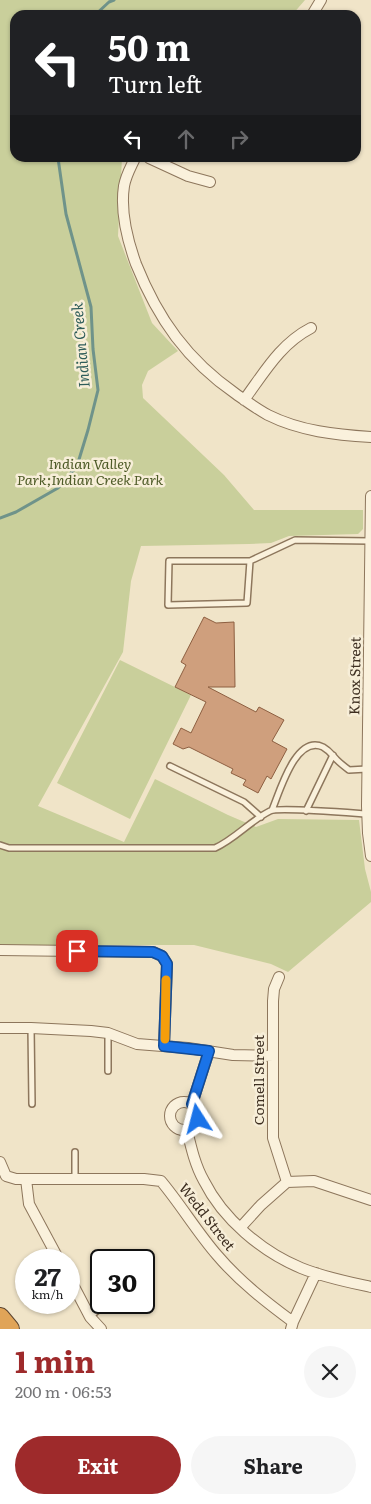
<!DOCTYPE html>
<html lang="en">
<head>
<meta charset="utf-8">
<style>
	:root { --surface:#fff; --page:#f6f6f6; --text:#202124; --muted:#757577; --accent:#9e2a2b }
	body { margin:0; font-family:Literata,serif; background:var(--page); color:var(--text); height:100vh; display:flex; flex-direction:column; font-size:19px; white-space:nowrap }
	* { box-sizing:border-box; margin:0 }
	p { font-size:16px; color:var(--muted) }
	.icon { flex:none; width:28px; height:28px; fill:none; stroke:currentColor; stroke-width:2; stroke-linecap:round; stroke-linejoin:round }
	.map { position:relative; height:1329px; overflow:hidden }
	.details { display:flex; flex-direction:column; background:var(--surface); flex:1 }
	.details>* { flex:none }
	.guide { position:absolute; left:10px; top:10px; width:351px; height:152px; border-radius:15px; box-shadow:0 1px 4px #0004; background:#202124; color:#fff; overflow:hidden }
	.speed { position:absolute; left:15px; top:1249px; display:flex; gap:10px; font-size:25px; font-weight:700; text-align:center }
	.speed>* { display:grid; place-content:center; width:65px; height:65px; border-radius:50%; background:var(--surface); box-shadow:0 1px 4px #0004; line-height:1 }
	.speed small { font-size:12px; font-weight:400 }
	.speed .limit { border:2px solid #111; border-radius:8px; background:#fff; color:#111 }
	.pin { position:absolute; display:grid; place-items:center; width:42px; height:42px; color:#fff; margin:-21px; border-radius:10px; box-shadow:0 2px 8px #0006 }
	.me { position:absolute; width:55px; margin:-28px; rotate:351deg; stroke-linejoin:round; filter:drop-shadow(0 0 4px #0008) }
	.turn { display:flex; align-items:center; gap:18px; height:105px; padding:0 15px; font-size:22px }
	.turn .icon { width:65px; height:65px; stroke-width:2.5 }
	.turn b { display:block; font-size:35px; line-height:42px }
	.lanes { display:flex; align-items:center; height:48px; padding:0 15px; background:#0003; justify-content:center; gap:25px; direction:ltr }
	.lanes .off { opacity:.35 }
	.round { display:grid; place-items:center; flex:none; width:52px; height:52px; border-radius:26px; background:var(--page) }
	.head { display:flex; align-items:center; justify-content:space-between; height:85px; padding:0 15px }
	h1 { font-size:30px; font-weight:700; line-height:38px; color:var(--accent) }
	.button { display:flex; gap:10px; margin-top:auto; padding:10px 15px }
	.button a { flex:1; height:58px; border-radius:30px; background:var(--accent); color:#fff; font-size:20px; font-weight:700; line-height:58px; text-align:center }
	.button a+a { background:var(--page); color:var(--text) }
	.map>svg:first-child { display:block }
	.green { fill:#c9cf9b }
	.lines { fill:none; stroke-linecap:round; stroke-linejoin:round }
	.stream { stroke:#6f938a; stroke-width:3 }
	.building { fill:#cf9f7d; stroke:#8d5f41 }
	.service-casing { stroke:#8d765c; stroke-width:8 }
	.minor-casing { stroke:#8d765c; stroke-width:12 }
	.motorway-casing { stroke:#5b4430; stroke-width:20 }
	.service { stroke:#faf1dc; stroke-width:5 }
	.minor { stroke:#faf1dc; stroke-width:10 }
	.motorway { stroke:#e0a458; stroke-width:18 }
	.route-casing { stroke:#114b97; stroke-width:12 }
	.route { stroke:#1a73e8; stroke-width:9 }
	.slow { stroke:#f59e0b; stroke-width:9 }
	.labels { text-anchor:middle; stroke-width:5; stroke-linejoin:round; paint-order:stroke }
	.park-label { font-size:14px; font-style:italic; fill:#4d5a26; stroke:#f7eed8 }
	.street-label { font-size:14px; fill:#3d2e20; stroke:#f7eed8 }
	.water-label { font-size:15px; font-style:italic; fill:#2f5d5a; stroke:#f7eed8 }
</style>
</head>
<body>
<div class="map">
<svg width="371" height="1329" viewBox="0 0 371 1329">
	<rect width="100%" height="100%" fill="#f0e4c8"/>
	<path class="green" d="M0,0H305L292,15H15V158H122L118,236L152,323L178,351L148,371L142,385L143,398L224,475L254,510H363V529L358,534L289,536L271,543L249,544L141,546L131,581L123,652L38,806L124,842L155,779L228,815L256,827L278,819L359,820L365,869L371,892V902L288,972L271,964L194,945H0Z
		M120,660L191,695L130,819L57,783Z"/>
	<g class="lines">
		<path class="stream" d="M95,15L109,2L114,0
			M0,518L16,512L58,488L77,466L88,430L98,390L93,349L91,307L66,214L58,158"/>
	</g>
	<path class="building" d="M204,617L216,623L234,622L235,687H208L256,712L259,707L284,720L272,741L287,749L271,779L267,776L258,793L243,785L246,780L231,773L233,769L189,747L183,749L173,744L181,728L191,733L206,702L175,687L186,665L181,662Z"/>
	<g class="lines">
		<g class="service-casing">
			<path id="service" d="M250,561L247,603L168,605L169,561H250L295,540L370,541
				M170,766L244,802L261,817
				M272,810C280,791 296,734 323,747C330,751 332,755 337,760C341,764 345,767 349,770L367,769
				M306,811L333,755
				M0,845L9,848H215C235,839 250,821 270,811C278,807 352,813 367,814
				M31,1028L32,1104
				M108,1071V1034
				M75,1152V1179
				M90,1317L107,1302"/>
		</g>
		<g class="minor-casing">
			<path id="minor" d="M312,15L321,0
				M135,158C131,167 126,175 124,186C120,212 127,239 136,264C158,319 187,360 236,394C246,401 257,409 268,415C300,431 336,435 371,437
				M149,158L188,176L210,182
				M244,400C264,373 280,344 311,328
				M371,496L367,806L368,833L371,856
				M0,950L153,952L162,956L167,964L164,1046
				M279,977L274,989L273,1001V1138L287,1182
				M0,1028H31L91,1031L108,1033L137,1044L188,1048L233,1055L273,1056
				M170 1116a14 14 0 1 1 28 0a14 14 0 1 1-28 0Z
				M192,1104L209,1051
				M187,1130C191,1147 195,1165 204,1181C223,1219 262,1252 301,1268C323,1277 348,1282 371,1287
				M0,1162L6,1176L16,1179H144L161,1181C181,1205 197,1232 217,1255C239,1281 266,1302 293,1322
				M26,1179L29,1204L59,1260
				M240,1228L261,1205L287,1182L314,1181L371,1200
				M69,1277L90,1317L101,1329
				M291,1329L293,1322L316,1273"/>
		</g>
		<g class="motorway-casing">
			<path id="motorway" d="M0,1317L10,1329"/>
		</g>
		<use href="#service" class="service"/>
		<use href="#minor" class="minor"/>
		<use href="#motorway" class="motorway"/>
	</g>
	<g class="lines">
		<g class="route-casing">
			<path id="route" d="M77,951L153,952L162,956L167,964L164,1046L209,1051L192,1104C197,1108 198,1112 198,1119"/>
		</g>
		<use href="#route" class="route"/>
		<path class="slow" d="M165,1039L166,980"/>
	</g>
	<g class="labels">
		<g class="park-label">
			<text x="90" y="469">Indian Valley<tspan x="90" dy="16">Park;Indian Creek Park</tspan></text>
		</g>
		<g class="street-label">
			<text transform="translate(355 676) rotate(-89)" y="5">Knox Street</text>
			<text transform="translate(259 1080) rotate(-90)" y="5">Comell Street</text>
			<text transform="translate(207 1217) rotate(52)" y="5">Wedd Street</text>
		</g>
		<g class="water-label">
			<text transform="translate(81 345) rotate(-95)" y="5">Indian Creek</text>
		</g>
	</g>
</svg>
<div class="speed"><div>27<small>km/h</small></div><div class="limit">30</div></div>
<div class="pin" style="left:77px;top:951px;background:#d93025"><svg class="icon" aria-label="arrive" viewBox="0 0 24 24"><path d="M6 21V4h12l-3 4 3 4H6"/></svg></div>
<svg class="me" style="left:198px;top:1119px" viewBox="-20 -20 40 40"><path d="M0-17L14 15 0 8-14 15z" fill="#1a73e8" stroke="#fff" stroke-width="4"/></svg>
<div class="guide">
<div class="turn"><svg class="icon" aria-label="left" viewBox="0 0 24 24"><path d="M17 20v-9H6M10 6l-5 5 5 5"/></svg><div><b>50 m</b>Turn left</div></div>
<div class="lanes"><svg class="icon" aria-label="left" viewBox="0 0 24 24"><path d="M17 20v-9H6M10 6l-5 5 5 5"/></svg><svg class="icon off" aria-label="ahead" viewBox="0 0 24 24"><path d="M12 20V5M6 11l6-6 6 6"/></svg><svg class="icon off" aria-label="right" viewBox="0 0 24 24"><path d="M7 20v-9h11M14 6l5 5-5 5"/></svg></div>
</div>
</div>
<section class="details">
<div class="head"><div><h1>1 min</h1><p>200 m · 06:53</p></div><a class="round"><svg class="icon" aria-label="close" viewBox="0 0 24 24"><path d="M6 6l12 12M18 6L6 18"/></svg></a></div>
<div class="button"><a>Exit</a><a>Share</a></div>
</section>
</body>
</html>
